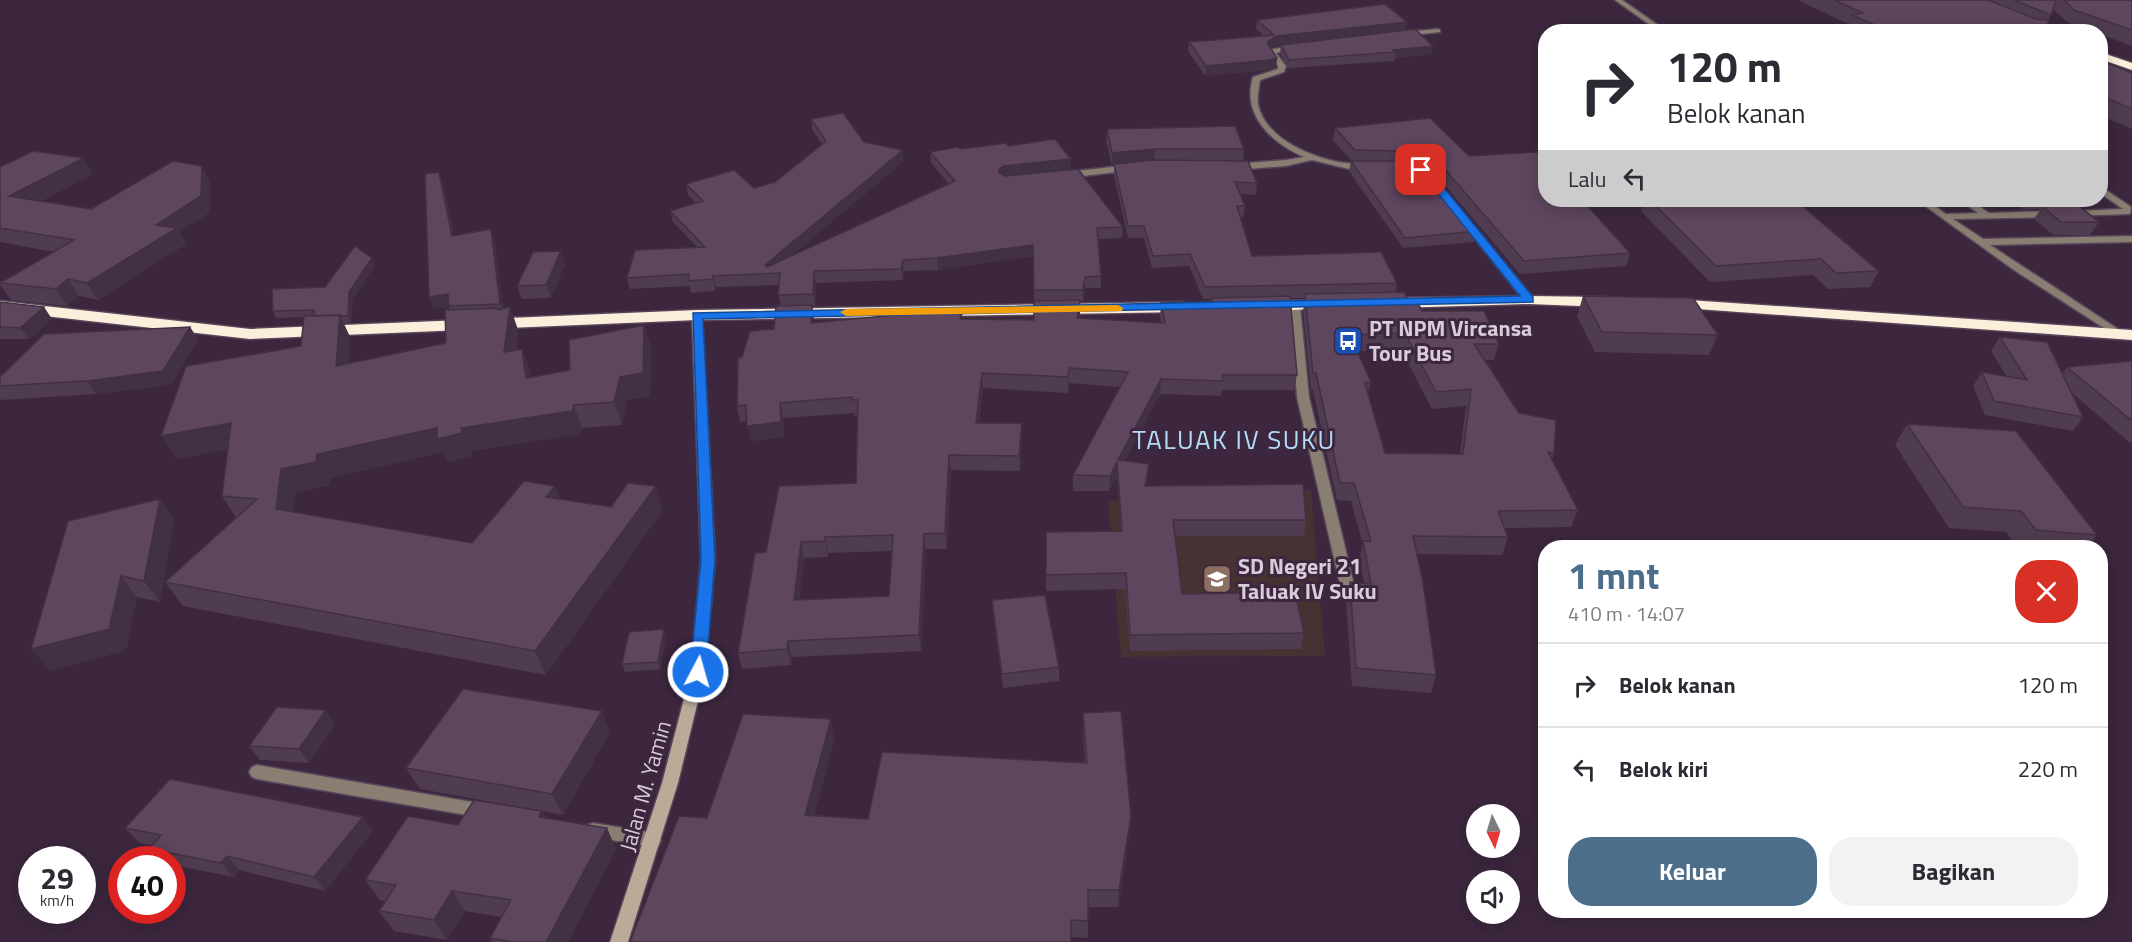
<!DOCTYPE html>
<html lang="id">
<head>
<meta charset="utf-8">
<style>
	:root { --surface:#fff; --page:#f2f2f3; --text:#2b2b33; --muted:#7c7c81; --line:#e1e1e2; --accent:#4c6e8b }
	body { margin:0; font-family:"Titillium Web",sans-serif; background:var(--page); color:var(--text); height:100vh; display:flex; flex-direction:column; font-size:22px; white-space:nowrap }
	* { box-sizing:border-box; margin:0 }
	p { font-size:20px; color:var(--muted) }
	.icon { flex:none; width:33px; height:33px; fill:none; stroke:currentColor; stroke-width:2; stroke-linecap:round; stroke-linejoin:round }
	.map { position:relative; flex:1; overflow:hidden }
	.side { position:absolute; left:1538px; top:540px; width:570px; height:378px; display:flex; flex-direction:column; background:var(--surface); border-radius:24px; box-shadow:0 3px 15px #0003 }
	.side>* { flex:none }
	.hud { position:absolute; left:1538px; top:24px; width:570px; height:183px; border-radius:24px; box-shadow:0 3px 15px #0003; background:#fff; color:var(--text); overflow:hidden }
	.needle { width:39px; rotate:175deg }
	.controls { position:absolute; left:1466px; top:804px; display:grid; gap:12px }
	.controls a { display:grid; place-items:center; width:54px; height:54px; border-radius:50%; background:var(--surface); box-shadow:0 3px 15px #0003; font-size:30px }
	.speed { position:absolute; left:18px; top:846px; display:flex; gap:12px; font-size:30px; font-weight:700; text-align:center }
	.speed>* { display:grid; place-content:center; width:78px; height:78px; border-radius:50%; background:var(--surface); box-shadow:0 3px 15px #0003; line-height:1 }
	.speed small { font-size:15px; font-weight:400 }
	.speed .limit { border:9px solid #d22; background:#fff; color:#111 }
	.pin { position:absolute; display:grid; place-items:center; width:51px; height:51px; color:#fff; margin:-26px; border-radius:12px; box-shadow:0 3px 9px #0006 }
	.me { position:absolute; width:66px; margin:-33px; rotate:6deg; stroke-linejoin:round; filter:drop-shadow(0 0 4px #0008) }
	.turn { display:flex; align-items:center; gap:21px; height:126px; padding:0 30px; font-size:27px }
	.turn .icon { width:78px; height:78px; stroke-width:2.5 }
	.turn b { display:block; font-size:42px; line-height:51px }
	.then { display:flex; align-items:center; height:57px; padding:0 30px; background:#0003; gap:12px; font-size:22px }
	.round { display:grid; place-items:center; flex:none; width:63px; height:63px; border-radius:24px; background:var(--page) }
	.summary { display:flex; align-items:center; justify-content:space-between; height:102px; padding:0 30px }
	h1 { font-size:36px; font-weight:700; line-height:45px; color:var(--accent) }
	.primary-button { display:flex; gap:12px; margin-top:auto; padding:12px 30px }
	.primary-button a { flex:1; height:69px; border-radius:24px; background:var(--accent); color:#fff; font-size:24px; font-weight:700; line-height:69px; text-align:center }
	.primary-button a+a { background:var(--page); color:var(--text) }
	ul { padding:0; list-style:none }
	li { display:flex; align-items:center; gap:18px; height:84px; padding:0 30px; border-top:2px solid var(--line) }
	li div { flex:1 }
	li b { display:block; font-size:22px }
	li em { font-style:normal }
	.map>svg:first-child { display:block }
	.education { fill:#463133 }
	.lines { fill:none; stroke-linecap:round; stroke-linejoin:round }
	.street-casing { stroke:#58455a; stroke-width:3 }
	.secondary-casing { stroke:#58455a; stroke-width:3 }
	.highway-casing { stroke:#58455a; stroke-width:3 }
	.street { fill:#887e72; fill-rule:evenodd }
	.secondary { fill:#b9ab97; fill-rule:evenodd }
	.highway { fill:#fbeedb; fill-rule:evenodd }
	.wall { fill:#503c51; fill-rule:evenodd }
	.shaded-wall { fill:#413142 }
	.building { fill:#5d465e; stroke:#413142; stroke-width:1.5; fill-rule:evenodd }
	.route { fill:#1a73e8; stroke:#114b97; stroke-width:1.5 }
	.slow { fill:#f59e0b }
	.labels { text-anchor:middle; stroke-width:6; stroke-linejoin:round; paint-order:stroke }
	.poi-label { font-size:22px; font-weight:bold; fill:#d9ccda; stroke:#3c273e; text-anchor:start }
	.street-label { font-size:22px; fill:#d9ccda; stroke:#3c273e }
	.quarter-label { font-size:26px; letter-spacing:1.5px; fill:#b4dcfa; stroke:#3c273e }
</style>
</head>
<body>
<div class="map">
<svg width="2132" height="942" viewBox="0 0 2132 942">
	<rect width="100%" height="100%" fill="#3c273e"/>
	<path class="education" d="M1311,490L1325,656L1121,657L1108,501Z"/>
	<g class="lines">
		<g class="street-casing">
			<path id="street" d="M1615,0H1622L1668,32H1660Z
				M1438,29L1440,30V32L1404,36L1401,34L1404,32Z
				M1295,45L1297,46V48L1276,53L1286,66L1284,72L1260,80C1259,88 1257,96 1258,104C1264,136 1306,155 1334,161C1345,164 1356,163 1367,165V169H1349L1312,160L1286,166L1235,170L1231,167L1235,164L1286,160L1304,157C1272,143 1241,115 1253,77L1278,69V66L1268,52L1269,50Z
				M1130,165L1134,168L1133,170L1067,178L1063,175L1067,172Z
				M2100,186L2131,207L2130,214L2071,216V212L2074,211L2123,209L2100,193Z
				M1917,200H1926L1946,214L1978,213L1960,200H1969L1989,213L2054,211L2058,214L2054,217L1953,219L1983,239L2132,236V242L1990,245L2127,335L2122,338L2118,337L2014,270Z
				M1467,220L1470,221L1533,298V302H1525L1464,225L1462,223Z
				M1295,303L1300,306L1309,397L1355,589L1353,592H1343L1341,589L1297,397L1290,306Z
				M257,765L484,804L490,806L492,811L490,816L484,818L257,779L252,777L249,772L252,767Z
				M593,823L653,833L659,835L661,840L659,845L653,847L593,837L587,835L585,830L587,825Z"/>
		</g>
		<g class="secondary-casing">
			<path id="secondary" d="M697,312L702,315L715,559L705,672L678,783L628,942H610L662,783L691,672L701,559L692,315Z"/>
		</g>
		<g class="highway-casing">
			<path id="highway" d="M2100,52L2132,63V70L2100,59Z
				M1529,296L1604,297L1612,302L1604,307L1529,304L1395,308L1387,303L1395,298Z
				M1674,299L2132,330V340L1669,307L1666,304L1669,301Z
				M1328,300L1333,302L1336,305L1333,308L1269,311L1261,306L1269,301Z
				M0,301L250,329L697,310L1184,302L1192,307L1184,312L697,320L250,339L0,311Z"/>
		</g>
		<use href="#street" class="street"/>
		<use href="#secondary" class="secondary"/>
		<use href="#highway" class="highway"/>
	</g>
	<path class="wall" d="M1798,0H2132V46L2100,34V32H2092L2067,22L2053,9L2044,32H1851L1846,30L1848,24Z
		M1257,20L1407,22L1405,30L1276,45L1271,48L1277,58L1276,67L1269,70L1205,76L1188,51L1189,42L1264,36L1256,29Z
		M1281,45L1433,46L1431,54L1395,58L1394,61L1288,68L1280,53Z
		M2100,60L2132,73V129L2100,115Z
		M811,119L904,161L792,255L949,184L931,163L930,152L961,149L1008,146L1071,169L1123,227L1122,238L1098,239L1101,276V288H1085L1083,301H1080V318L1161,323L1160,318L1161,303L1210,301V299H1203L1189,266L1152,268L1144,238H1128L1114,176V165H1112L1106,141L1107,129L1244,149L1243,161L1257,183L1256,195L1240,194L1245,206L1243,217L1241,218L1252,256L1397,283L1395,293L1407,299L1422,311L1499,344L1494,360H1485L1519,413L1554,453L1552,459L1578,510L1571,527L1505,528L1508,537L1502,555L1417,554L1436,675L1431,693L1352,686L1346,600L1350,582L1364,583L1359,559L1363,545L1351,501L1337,500L1313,390H1311L1303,311L1305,298H1290L1297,375L1294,390H1222L1221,396L1160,394L1125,461L1149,464L1147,486L1306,520L1304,536H1175L1182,594L1304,633L1301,649L1130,651L1125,589L1046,591V532L1121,531L1117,477L1109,491H1073V475L1120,387L1069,383L1068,393L983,388L979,423L1022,439L1020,471L951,470L947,549H926L921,651L792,657L791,665L742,669L738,653L766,552L856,483L858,415L854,416V413L783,418L784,437L751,441L747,421L740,422L737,406L742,357L774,329L781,306L778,295L779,285L716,287L715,291L691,293L689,286L630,289L627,278L697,247L673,222L670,211L696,203L688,195L686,184L754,188L775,182L822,144L812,129ZM1034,256V320L962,319L814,323L812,306H815L816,283L903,280L904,271L938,270ZM1401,350L1432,409L1466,406L1460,454L1385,453L1368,393L1371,382L1357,351ZM892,551L889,596L799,600L804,558L828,557V553Z
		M1335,128L1469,156L1630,253L1626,266L1520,274L1433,171L1427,170L1477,231L1474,242L1403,248L1349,171L1351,161H1352L1333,140Z
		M0,167L93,174L41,201L91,209L210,182V212L179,232L186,244L98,300L79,296L67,306L11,300L0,285V282L54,252L0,242Z
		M443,184L454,236L491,229L495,241L503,309L510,307L518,330L516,350L522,349L530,372L531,377L570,370L644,325L651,348L650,396L627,400L622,425L582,428L580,434L471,451L472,456L447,462L443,452L330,478L329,485L295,493L293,512L472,543L560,499L611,507L663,510L546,675L183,606L165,582L236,518L222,496L228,449L176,459L301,346L304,317L276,318L273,311L375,265L353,299L351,322L343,323L350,337L349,363L446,343L450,310L449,307L434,309L429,297Z
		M1645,200H1795L1879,271L1870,287L1828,289L1813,275L1710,282L1641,211Z
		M2012,200H2064L2060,206L2099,222L2090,235H2053L2034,219L2041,209H2023Z
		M565,264L551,298L522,299L517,286Z
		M1583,296L1718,335L1709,355L1595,352L1577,316Z
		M0,302L52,319L29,339H0Z
		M190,327L198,340L171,385L96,394L1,400L0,398V377Z
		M2000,337L2062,374L2067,367L2132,361V442H2129L2072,393L2083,417L2073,431L1985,415L1973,386L1982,372L2007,377L1991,351Z
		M1907,424L2097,535L2086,548H2017L2006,532L1949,528L1895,445Z
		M160,499L174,520L160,602L137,597L126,650L50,671Z
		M992,600L1059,667V681L1003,688L993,615Z
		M666,637L660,669L625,672L622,664Z
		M1083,713L1131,816L1130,833L1118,907H1088V938L1071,937L707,818L835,737L814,815L868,819L1085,762L1083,731Z
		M335,725L309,763L260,760L249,746Z
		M610,732L563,815L420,789L406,768Z
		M542,811L546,818L616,849L568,942H492L490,938L501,917L465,911L447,940L394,931L379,911L385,901L380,900L365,880L458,825Z
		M125,828L373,831L325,891L239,870L234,877L172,865V860H159L149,849L152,845L139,843Z"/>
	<path class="shaded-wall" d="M1407,22L1405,30L1276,45L1266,52L1267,42L1277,36Z
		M1433,46L1431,54L1395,58L1396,52L1393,50Z
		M1277,58L1276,67L1269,70L1205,76L1206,66Z
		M1155,149L1154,161L1112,165V153Z
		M903,150L904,161L771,273L765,265Z
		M84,158L93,174L19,212L9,196Z
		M1071,159V170L1000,180L999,169L1004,166Z
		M202,166L210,182V212L179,232L186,244L98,300L87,283L156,225Z
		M439,172L443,184L456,248L452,236Z
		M491,229L495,241L504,316L500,304Z
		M1033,245L1034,256L938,270L937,258Z
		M561,251L565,264L551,298L546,285Z
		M372,258L375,265L353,299L351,322L348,316L349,292Z
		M903,260L904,271L903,280L901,269Z
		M814,271L816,283L815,306L813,294Z
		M713,276L716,287L715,291L713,279Z
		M1085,277V288L1083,301V290Z
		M68,279L79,296L67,306L56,289Z
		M448,294L449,307L434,309L429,297Z
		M1080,300V315L1077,333V318Z
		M812,305L814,320L813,338L811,323Z
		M44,307L52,319L29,339L20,328Z
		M510,307L518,330L512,375L504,352Z
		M340,315L350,337L347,389L336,366Z
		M644,325L651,348L650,396L627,400L622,425L614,402L620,377Z
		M190,327L198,340L171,385L96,394L87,381Z
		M522,349L530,372L535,401L526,378Z
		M1069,368V383L1068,393V377Z
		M982,373L983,388L977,438L976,423Z
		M1161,379L1160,394L1118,474V460Z
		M780,403L783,418L784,437L751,441L747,426Z
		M574,405L582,428L580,434L471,451L472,456L447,462L443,452L330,478L329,485L295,493L291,533L276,509L281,469L317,454L437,428H461Z
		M231,423L245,446L176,459L161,436Z
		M1022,423V439L1020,471L1019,456Z
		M949,455L951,470L947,549L945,533Z
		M1117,462V477L1109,491L1110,476Z
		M1149,464L1148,479L1144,501L1145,486Z
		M555,486L564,509L546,497Z
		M656,486L663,510L546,675L535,651Z
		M160,499L174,520L160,602L144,581Z
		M924,534L926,549L921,651L919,635Z
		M825,537L828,553V557L825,541Z
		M801,542L804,558L797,616L794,600Z
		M121,576L137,597L126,650L50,671L31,649Z
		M664,629L666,637L660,669L658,662Z
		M788,641L792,657L791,665L787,649Z
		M326,710L335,725L309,763L299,749Z
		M602,711L610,732L563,815L552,794Z
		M831,719L835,737L809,832L805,815Z
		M542,811L553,832L539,817Z
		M1131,816L1130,833L1118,907L1119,890Z
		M363,817L373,831L325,891L314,877Z
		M607,828L616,849L568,942H546Z
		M227,856L239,870L234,877L221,863Z
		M452,891L465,911L447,940L434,920Z"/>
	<path class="building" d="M1834,0H1988L2036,19L2049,20L2044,32H1891L1852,15L1863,13Z
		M2014,0H2053L2056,1L2051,15Z
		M2064,0H2132V30L2074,10Z
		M1385,4L1407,22L1277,36L1267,42L1277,58L1270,60L1206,66L1189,42L1274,35L1257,20Z
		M1415,29L1433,46L1393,50L1396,52L1289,60L1281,45Z
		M2100,60L2132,73V109L2100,95Z
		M843,113L864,142L903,150L765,265L767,267L955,181L930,152L958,147L961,149L1006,143L1008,146L1055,139L1071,159L1004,166L999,169V173L1005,176L1078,169L1123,227L1097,228L1101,276L1085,277L1083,290H1034L1033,245L937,258L903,260L901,269L814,271L813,294L778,295L780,273L713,276V279L688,281L689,274L627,278L635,250L705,247L670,211L703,201L686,184L734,170L754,188L775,182L826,141L811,119Z
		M1430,118L1469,156L1538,152L1545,159V200H1582L1630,253L1524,261L1436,159L1405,151L1355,150L1335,128Z
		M1235,126L1244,149H1155L1112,153L1107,129Z
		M33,151L84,158L9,196L91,209L173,161L202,166L201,196L156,225L177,228L87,283L68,279L56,289L0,283L74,240L0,228V167Z
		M1155,160L1248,161L1257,183L1235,182L1245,206H1237L1252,256L1381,252L1397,283L1205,287L1190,254L1153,256L1144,226H1128L1114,164Z
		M1351,161H1403L1427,169L1477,231L1405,238Z
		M439,172L452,236L491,229L500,304L449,306L448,294L429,297L425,174Z
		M1650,200H1795L1879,271L1836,273L1821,259L1716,266Z
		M2078,205L2099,222H2061L2042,206Z
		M355,246L372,258L349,292L348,316H339L340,315L314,316V310L273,311L272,289L325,287Z
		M561,251L546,285L517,286L533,252Z
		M1404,292L1407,299H1416L1422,311H1484L1499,344H1474L1519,413L1556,420L1554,453L1548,452L1578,510L1498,511L1508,537L1413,536L1423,582L1436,675L1356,668L1350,582L1371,584L1363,541H1371L1354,483H1340L1316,373H1313L1305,294ZM1405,333L1436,392L1471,389L1463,454L1385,453L1365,383L1371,382L1350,335Z
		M1290,296L1297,375H1222L1223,381L1161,379L1118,460L1149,464L1145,486L1303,484L1306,520H1173L1182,594L1295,592L1304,633L1130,635L1126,573L1046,575V532L1122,531L1117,462L1110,476L1073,475L1128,372L1069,368L1068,377L982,373L976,423H1022L1019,456L949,455L945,533L924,534L919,635L788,641L787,649L738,653L755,553L766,552L779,486L856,483L858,400H852V397L780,403L781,422L747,426L746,405L737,406L738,358L742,357L750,331L774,329L776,306L812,305L811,323L928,312L962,314L960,319L1034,320V301L1080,300L1077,318L1165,323L1161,303L1212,301L1211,298ZM893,535L889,596L794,600L801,542L825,541V537Z
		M1583,296L1693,298L1718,335L1602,332Z
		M0,302L44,307L20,328L0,327Z
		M510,307L504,352L522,349L526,378L570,370L569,340L644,325L643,373L620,377L614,402L574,405L572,411L461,428L462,433L437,439V428L317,454L316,462L281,469L276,509L472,543L524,481L555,486L546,497L611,507L628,483L656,486L535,651L165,582L257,499L222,496L231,423L161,436L186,366L301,346L304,316L340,315L336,366L446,343L445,310L498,308V310Z
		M190,327L163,371L87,381L0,386V377L44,334Z
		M2000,337L2047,342L2083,417L1994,401L1982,372L2027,380Z
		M2132,361V421L2067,367Z
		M1907,424L2016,431L2097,535L2036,530L2021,511L1963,507Z
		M160,499L144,581L121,576L109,629L31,649L68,521Z
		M1045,595L1059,667L1002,674L992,600Z
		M664,629L658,662L622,664L629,632Z
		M463,689L602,711L552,794L406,768Z
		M277,707L326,710L299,749L249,746Z
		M1121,711L1131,816L1119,890H1088V921L1071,920V942H630L679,816L707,818L743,714L831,719L805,815L868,819L882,752L1087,763L1083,713Z
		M170,779L363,817L314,877L227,856L221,863L149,849L161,835L125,828Z
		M474,800L542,811L539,817L607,828L546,942H512L490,938L511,900L452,891L434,920L379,911L396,885L365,880L408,816L458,825Z"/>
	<path class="route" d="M1421,167L1432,173L1533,297V302L703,319L715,559L706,672L704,677H692L690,672L701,559L693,313L1520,296L1425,177L1417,172V168Z"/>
	<path class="slow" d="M1118,305L1123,308L1122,311L846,316L840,312L846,309Z"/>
	<defs>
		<g id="bus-square" transform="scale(1.5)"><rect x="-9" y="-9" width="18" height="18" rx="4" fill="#1a4fb4" stroke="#3c273e"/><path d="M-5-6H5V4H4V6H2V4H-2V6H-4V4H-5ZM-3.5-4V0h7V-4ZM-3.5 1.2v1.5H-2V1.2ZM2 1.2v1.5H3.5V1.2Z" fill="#fff"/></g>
		<g id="school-square" transform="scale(1.5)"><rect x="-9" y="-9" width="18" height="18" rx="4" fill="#8d6e63" stroke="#3c273e"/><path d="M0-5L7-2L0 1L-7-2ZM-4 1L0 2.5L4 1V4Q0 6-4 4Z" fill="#fff"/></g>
	</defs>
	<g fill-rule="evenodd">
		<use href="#bus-square" x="1348" y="341"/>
		<use href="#school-square" x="1217" y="579"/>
	</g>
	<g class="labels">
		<g class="poi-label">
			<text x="1369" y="336">PT NPM Vircansa<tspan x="1369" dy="25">Tour Bus</tspan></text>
			<text x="1238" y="574">SD Negeri 21<tspan x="1238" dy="25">Taluak IV Suku</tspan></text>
		</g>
		<g class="street-label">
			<text transform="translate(645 786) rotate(-74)" y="8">Jalan M. Yamin</text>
		</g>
		<g class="quarter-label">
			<text x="1234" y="449">TALUAK IV SUKU</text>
		</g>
	</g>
</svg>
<div class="controls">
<a><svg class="needle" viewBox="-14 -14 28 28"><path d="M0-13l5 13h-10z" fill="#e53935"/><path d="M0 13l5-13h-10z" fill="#7c7c81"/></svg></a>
<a><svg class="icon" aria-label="sound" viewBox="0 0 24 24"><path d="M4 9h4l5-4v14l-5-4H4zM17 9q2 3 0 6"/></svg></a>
</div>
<div class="speed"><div>29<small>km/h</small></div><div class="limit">40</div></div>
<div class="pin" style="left:1421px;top:170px;background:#d93025"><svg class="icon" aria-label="arrive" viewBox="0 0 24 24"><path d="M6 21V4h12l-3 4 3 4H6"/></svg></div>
<svg class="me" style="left:698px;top:672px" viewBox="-20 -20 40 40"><circle r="17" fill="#1a73e8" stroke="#fff" stroke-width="3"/><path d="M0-11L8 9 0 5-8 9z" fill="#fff"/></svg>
<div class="hud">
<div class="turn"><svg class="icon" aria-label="right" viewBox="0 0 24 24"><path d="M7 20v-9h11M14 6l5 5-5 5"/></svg><div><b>120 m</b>Belok kanan</div></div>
<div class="then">Lalu<svg class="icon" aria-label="left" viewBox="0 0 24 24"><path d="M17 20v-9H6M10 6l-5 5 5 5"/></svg></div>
</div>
<section class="side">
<div class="summary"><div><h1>1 mnt</h1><p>410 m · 14:07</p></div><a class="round" style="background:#d93025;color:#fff"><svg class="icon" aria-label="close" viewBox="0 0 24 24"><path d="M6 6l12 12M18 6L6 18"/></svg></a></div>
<ul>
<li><svg class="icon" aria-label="right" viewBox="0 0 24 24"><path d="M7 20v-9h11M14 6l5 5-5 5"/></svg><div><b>Belok kanan</b></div><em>120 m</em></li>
<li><svg class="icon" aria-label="left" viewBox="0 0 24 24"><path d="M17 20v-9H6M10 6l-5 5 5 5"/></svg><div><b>Belok kiri</b></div><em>220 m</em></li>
</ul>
<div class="primary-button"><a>Keluar</a><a>Bagikan</a></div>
</section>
</div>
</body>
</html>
